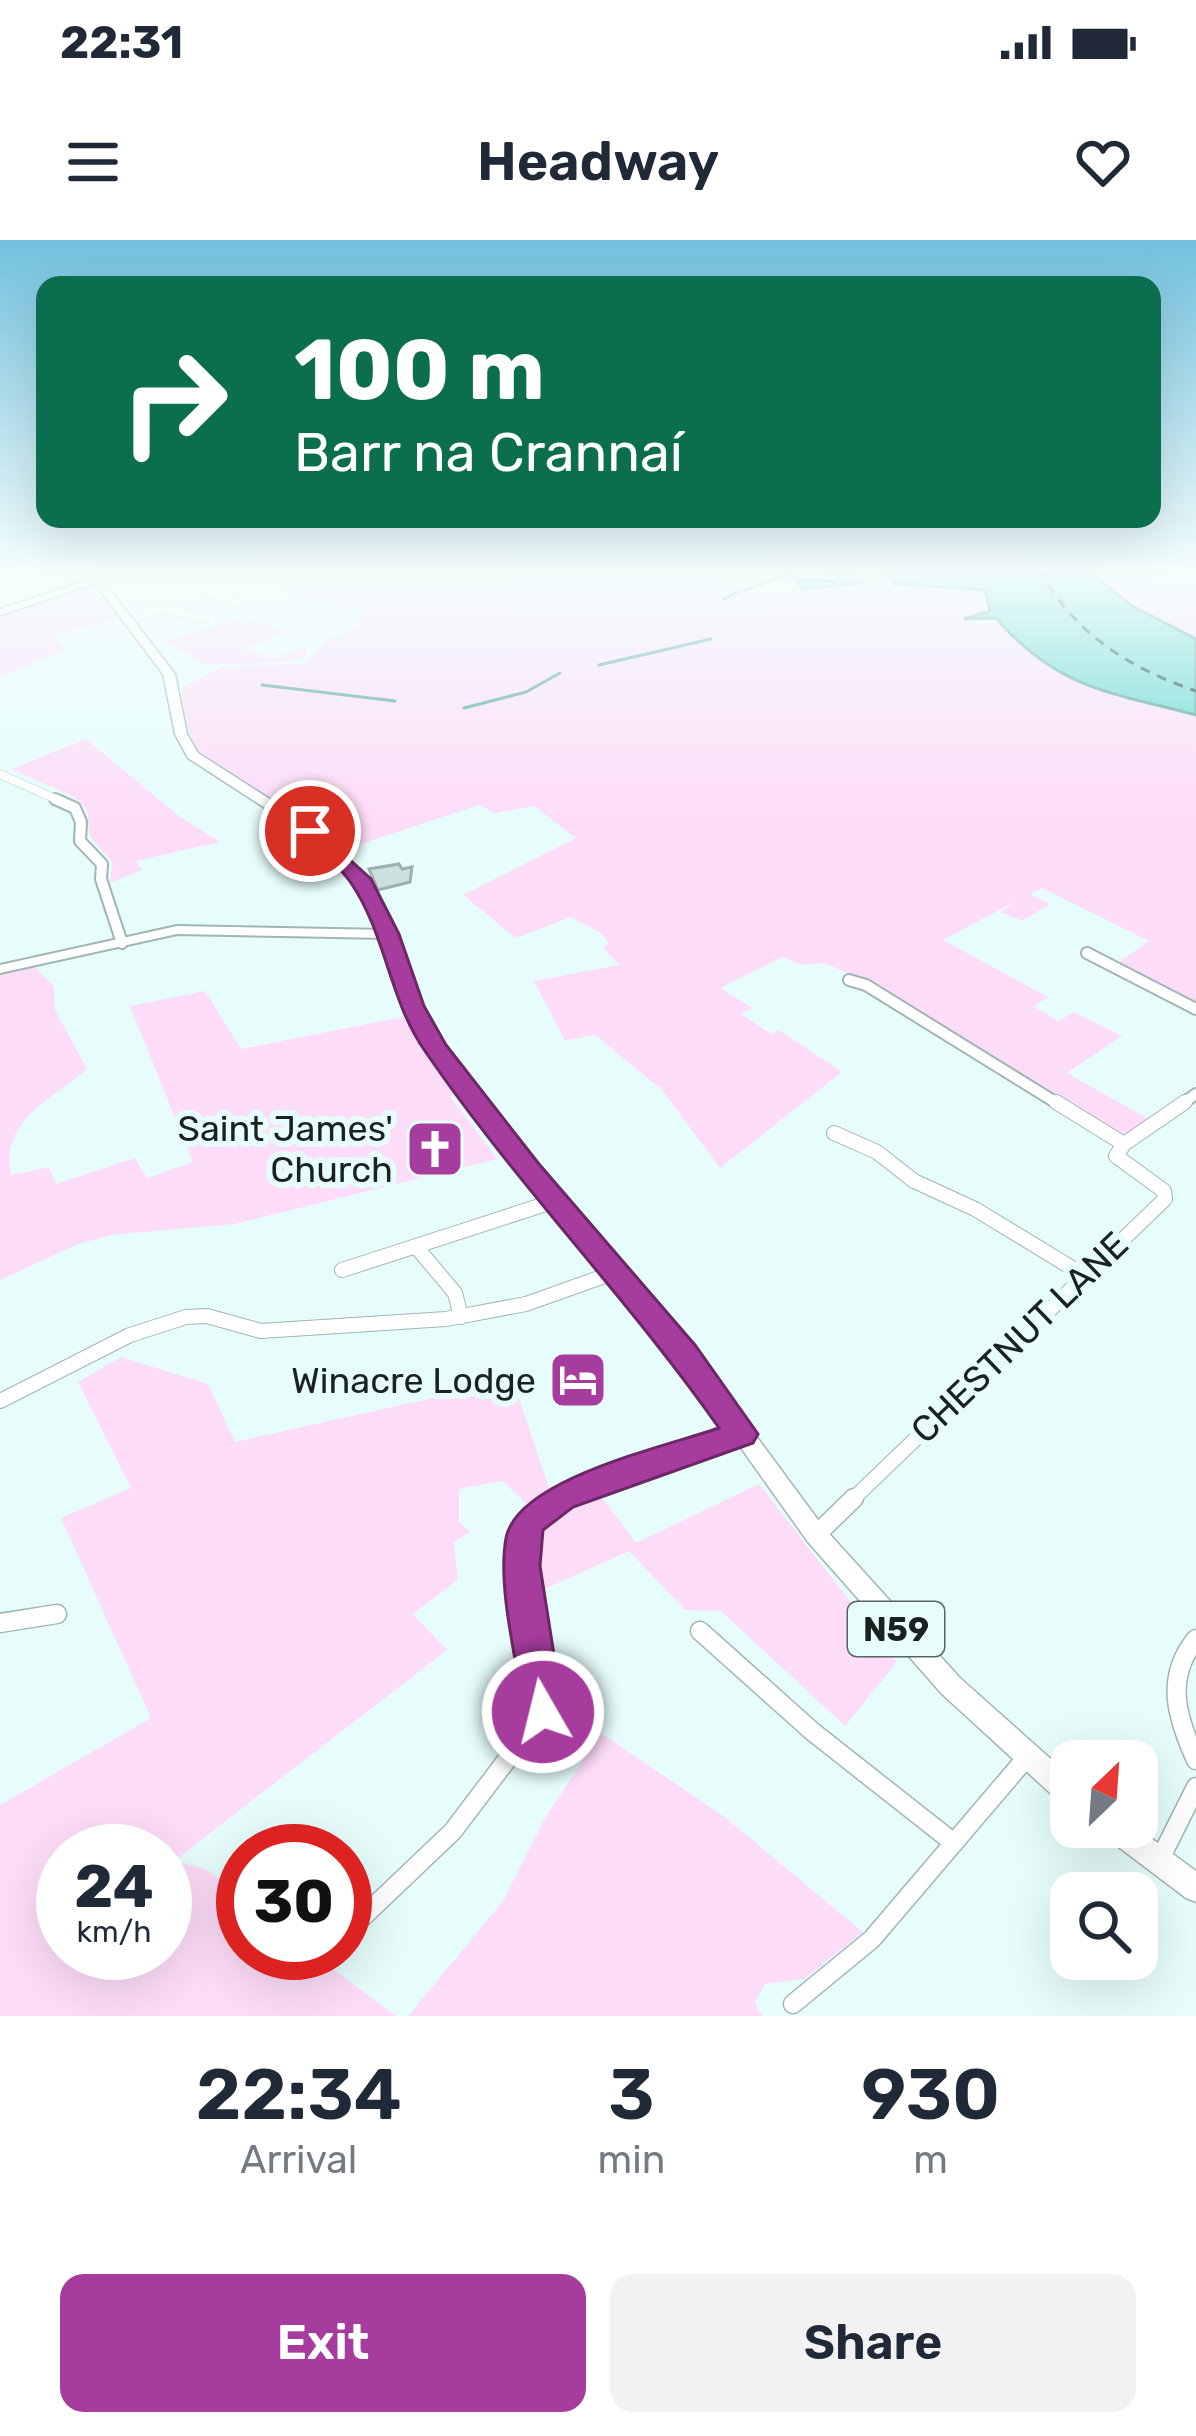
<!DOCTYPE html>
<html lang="en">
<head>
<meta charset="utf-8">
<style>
	:root { --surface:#fff; --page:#f2f2f3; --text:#1f2937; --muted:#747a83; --accent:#a63c9d }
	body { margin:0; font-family:Rubik,sans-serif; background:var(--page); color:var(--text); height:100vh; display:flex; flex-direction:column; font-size:45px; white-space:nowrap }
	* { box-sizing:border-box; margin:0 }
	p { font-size:39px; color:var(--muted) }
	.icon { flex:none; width:66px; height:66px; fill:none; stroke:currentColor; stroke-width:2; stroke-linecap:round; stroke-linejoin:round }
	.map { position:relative; height:1776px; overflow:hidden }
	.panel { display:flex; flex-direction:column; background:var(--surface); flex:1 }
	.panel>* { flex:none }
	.hud { position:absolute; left:36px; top:36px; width:1125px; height:252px; border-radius:24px; box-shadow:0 12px 48px #0002; background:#0b6e4f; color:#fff; overflow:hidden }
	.needle { width:78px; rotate:25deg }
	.tools { position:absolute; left:1050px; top:1500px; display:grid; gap:24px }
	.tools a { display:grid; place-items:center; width:108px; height:108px; border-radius:24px; background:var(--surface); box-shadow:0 12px 48px #0002; font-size:60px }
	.speed { position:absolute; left:36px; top:1584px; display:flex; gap:24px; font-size:60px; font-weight:700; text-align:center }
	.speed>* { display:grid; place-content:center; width:156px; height:156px; border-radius:50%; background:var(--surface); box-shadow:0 12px 48px #0002; line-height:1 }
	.speed small { font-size:30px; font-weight:400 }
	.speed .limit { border:18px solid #d22; background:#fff; color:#111 }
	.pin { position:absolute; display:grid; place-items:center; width:102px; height:102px; color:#fff; margin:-51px; border:6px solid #fff; border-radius:50%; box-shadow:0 3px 12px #0007 }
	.me { position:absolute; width:132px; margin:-66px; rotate:352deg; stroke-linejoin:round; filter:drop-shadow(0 0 9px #0008) }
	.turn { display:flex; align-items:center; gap:42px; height:252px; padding:0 60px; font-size:54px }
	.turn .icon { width:156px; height:156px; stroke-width:2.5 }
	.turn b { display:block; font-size:84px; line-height:102px }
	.eta { display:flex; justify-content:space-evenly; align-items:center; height:204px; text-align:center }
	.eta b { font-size:72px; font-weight:600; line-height:84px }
	.action { display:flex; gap:24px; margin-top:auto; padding:24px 60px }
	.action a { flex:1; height:138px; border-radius:24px; background:var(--accent); color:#fff; font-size:48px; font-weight:600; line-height:138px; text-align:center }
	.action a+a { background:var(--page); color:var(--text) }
	.status { display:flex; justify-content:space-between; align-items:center; height:84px; padding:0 60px; background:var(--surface); direction:ltr }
	.status svg { height:33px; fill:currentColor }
	header { display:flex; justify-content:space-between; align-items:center; height:156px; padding:0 60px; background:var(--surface); font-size:54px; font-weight:600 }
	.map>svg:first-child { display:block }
	.green { fill:#fddcf8; fill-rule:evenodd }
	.water { fill:#62d4cf; stroke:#4c9f9b; stroke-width:3 }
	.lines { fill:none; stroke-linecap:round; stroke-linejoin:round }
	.stream { stroke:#4c9f9b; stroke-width:3 }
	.ferry { stroke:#033b3a; stroke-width:3; stroke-dasharray:10 8; stroke-linecap:butt }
	.building { fill:#cae1df; stroke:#9bb1af; stroke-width:3 }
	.street-far3-casing { stroke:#a0b6b4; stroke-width:9 }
	.street-far2-casing { stroke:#a0b6b4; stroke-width:14 }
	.street-far1-casing { stroke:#a0b6b4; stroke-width:16 }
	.street-casing { stroke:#a0b6b4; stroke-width:21 }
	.secondary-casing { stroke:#a0b6b4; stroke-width:4 }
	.primary-casing { stroke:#a0b6b4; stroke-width:3 }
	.street-far3 { stroke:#fff; stroke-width:8 }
	.street-far2 { stroke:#fff; stroke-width:10 }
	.street-far1 { stroke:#fff; stroke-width:14 }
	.street { stroke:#fff; stroke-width:18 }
	.secondary { fill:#fff; fill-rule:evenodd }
	.primary { fill:#fff; fill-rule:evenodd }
	.route { fill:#a63c9d; stroke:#6c2766; stroke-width:3 }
	.labels { text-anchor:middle; stroke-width:12; stroke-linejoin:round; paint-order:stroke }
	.shield { fill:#e6fdfb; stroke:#576462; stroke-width:3 }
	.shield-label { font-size:33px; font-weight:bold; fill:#1a2221 }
	.poi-label { font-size:36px; fill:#1a2221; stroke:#e6fdfb; text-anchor:end }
	.street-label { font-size:36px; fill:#1a2221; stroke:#e6fdfb }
</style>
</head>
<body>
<div class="status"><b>22:31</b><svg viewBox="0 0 49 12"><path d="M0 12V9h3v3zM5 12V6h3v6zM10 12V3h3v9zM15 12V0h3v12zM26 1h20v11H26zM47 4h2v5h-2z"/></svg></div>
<header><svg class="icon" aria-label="menu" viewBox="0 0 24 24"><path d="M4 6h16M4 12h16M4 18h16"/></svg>Headway<svg class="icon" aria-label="heart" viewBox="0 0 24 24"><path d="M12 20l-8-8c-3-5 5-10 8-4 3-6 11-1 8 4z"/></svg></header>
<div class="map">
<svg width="1196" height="1776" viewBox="0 0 1196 1776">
	<rect width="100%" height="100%" fill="#e6fdfb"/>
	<path class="green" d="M349,329H704L752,354L859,344L849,330L893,336L890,345L982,352L986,370L963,379L972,386L998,381C1053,444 1119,454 1196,475V764L1115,725L1149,701L1042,648L1030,654L1050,664L1022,681L1000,672L1018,660L943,700L1048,757L1033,766L1058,781L1074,772L1122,796L1067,833L1150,880L1124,897L870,742L824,723L801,725L783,717L720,748L752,768L741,774L771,794L779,790L842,832L720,928L662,850L595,795L565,801L534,741L619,725L603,707L609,703L601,693L571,677L516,698L463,655L576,598L534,566L495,573L479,565L346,609C308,578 215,540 194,502C185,486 184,466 181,448L221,427L303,424L325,402L362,384L355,380L365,372L325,358L310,359L306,353L294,358L281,350L297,340L343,343L329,337Z
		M1086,329H1196V399L1132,366Z
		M88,346L120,378L54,395L64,410L0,438V373Z
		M254,380L286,392L245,408L272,419L308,406L306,416L293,422L207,425L165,402L233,381L241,384Z
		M86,499L180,577L220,602L136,621L142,630L109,643L113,623L90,597L87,569L72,556L11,529Z
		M34,726L54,747L55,770L87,829C52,859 0,880 11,935L49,927L56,944L135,918L147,938L193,922L130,766L205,751L241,809L403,777L456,853L450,856L497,919L235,984L111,995L78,1004L0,1040V732Z
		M121,1117L208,1144L235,1202L513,1140L552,1257L531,1269L503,1241L459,1249V1282L470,1292L454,1302L458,1340L413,1374L447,1410L174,1621L205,1629L243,1654V1713H312L396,1776H0V1565L151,1478L61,1278L131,1248L78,1142ZM63,1611H165V1713H63Z
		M759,1244L897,1422L845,1486L721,1371L685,1370L629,1311L542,1350L553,1419L595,1489L726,1578L863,1692L804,1739L765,1744L755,1762L762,1776H408L503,1661L545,1578L590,1510C562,1495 550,1461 554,1431L543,1422L531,1367V1292L558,1266L598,1252L636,1303Z"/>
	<path class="water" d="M790,329H1086L1132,366L1196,399V475C1110,452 1057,449 996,378L964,379L990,371L985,350L894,344L890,334L860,329L848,333L863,343L803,349L795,339L836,341L841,337L819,330L784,332Z"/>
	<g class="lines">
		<path class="stream" d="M745,350L793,332
			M724,359L737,352
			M599,425L711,399
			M262,445L395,461
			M464,468L526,452L560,433"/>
		<path class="ferry" d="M1039,329C1073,393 1129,428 1196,451"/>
	</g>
	<path class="building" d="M399,624L402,629L412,627L410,642L378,650L369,629Z"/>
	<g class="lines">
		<g class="street-far3-casing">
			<path id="street-far3" d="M204,351L237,363
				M146,372L162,368L212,380
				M0,534L62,562"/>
		</g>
		<g class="street-far2-casing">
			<path id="street-far2" d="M55,559L75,568L81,582L80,601L102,624L101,639L122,703
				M1087,713L1196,769
				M849,740L866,745L1060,865
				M1180,865L1196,854"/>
		</g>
		<g class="street-far1-casing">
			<path id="street-far1" d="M1056,862L1124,904
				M834,893L877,912L914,941L975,969L1082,1034
				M418,1009L455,1053L461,1077
				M342,1030L555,961
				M0,1161L130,1095L186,1077L207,1076L261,1091L446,1079L526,1064L616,1032
				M556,1261L741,1194
				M851,1261L1165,959L1164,951L1116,916L1124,904L1185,862"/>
		</g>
		<g class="street-casing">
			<path id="street" d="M816,1295L854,1258
				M0,1383L57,1374
				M700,1391L813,1492L954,1603
				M1196,1399C1164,1438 1177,1478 1196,1520
				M1160,1619L1196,1547
				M345,1694L453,1591L543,1472C538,1434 508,1311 530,1282C537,1273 550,1265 559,1258
				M793,1764L872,1699L1027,1517"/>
		</g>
		<g class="secondary-casing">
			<path id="secondary" d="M93,339L101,341L0,375V369Z
				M177,686L388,690L395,694L388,698L177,694L0,733V725Z"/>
		</g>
		<g class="primary-casing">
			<path id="primary" d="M84,329H94L175,434L187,494L198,513L315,588L365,636L396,694L420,767L442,806L536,927L691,1108L824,1288L960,1438L1071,1537V1567L1061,1563L942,1454L808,1302L677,1118L522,935L426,807L404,767L380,694L354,641L305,594L188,518L175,494L163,434Z
				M1100,1587H1136L1196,1631V1662L1186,1658L1104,1596Z"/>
		</g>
		<use href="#street-far3" class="street-far3"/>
		<use href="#street-far2" class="street-far2"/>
		<use href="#street-far1" class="street-far1"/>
		<use href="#street" class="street"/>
		<use href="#secondary" class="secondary"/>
		<use href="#primary" class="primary"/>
	</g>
	<linearGradient id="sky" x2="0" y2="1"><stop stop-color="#72c1de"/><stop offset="0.57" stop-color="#f4fefd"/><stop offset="1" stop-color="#f4fefd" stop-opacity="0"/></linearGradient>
	<rect width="1196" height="577" fill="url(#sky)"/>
	<path class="route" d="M310,584L371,639L399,694L424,766L446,805L539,924L695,1105L758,1194L753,1203L573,1267L543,1290L540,1326L563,1472L557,1484L543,1489L529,1484L524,1472C517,1421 497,1347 506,1298C517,1239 667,1206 719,1188C628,1058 515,943 425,811C389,760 386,694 351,643C338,623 315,609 300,591Z"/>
	<defs>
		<g id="church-square" transform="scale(3)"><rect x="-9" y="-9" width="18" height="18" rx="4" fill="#a63c9d" stroke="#e6fdfb"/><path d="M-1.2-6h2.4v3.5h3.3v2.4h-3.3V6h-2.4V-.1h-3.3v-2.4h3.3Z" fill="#fff"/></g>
		<g id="hotel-square" transform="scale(3)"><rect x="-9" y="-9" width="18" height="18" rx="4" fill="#a63c9d" stroke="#e6fdfb"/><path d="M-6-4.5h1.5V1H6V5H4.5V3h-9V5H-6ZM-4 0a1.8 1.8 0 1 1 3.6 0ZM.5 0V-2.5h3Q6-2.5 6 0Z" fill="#fff"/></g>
	</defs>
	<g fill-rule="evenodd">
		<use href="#church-square" x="435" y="909"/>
		<use href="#hotel-square" x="578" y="1140"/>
	</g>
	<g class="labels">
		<rect class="shield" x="848" y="1362" width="96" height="54" rx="9"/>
		<g class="shield-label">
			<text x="896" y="1401">N59</text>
		</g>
		<g class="poi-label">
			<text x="393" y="901">Saint James'<tspan x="393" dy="41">Church</tspan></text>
			<text x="536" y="1153">Winacre Lodge</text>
		</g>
		<g class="street-label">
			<text transform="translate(1019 1097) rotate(-44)" y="13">CHESTNUT LANE</text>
		</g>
	</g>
</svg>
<div class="tools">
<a><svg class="needle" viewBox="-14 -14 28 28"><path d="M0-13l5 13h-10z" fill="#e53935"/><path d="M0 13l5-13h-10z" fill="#747a83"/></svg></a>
<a><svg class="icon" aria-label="search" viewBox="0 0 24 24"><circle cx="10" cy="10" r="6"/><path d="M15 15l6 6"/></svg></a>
</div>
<div class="speed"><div>24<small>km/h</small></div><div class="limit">30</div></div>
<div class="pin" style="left:310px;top:591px;background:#d93025"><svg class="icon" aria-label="arrive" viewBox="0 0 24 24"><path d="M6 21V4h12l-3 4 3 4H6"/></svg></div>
<svg class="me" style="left:543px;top:1472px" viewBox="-20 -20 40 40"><circle r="17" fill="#a63c9d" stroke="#fff" stroke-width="3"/><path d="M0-11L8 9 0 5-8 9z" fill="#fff"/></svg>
<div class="hud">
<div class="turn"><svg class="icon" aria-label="right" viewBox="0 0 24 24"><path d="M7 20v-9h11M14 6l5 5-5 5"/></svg><div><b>100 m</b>Barr na Crannaí</div></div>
</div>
</div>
<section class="panel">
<div class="eta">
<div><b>22:34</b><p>Arrival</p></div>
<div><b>3</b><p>min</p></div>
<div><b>930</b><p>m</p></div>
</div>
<div class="action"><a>Exit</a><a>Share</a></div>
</section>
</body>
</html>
